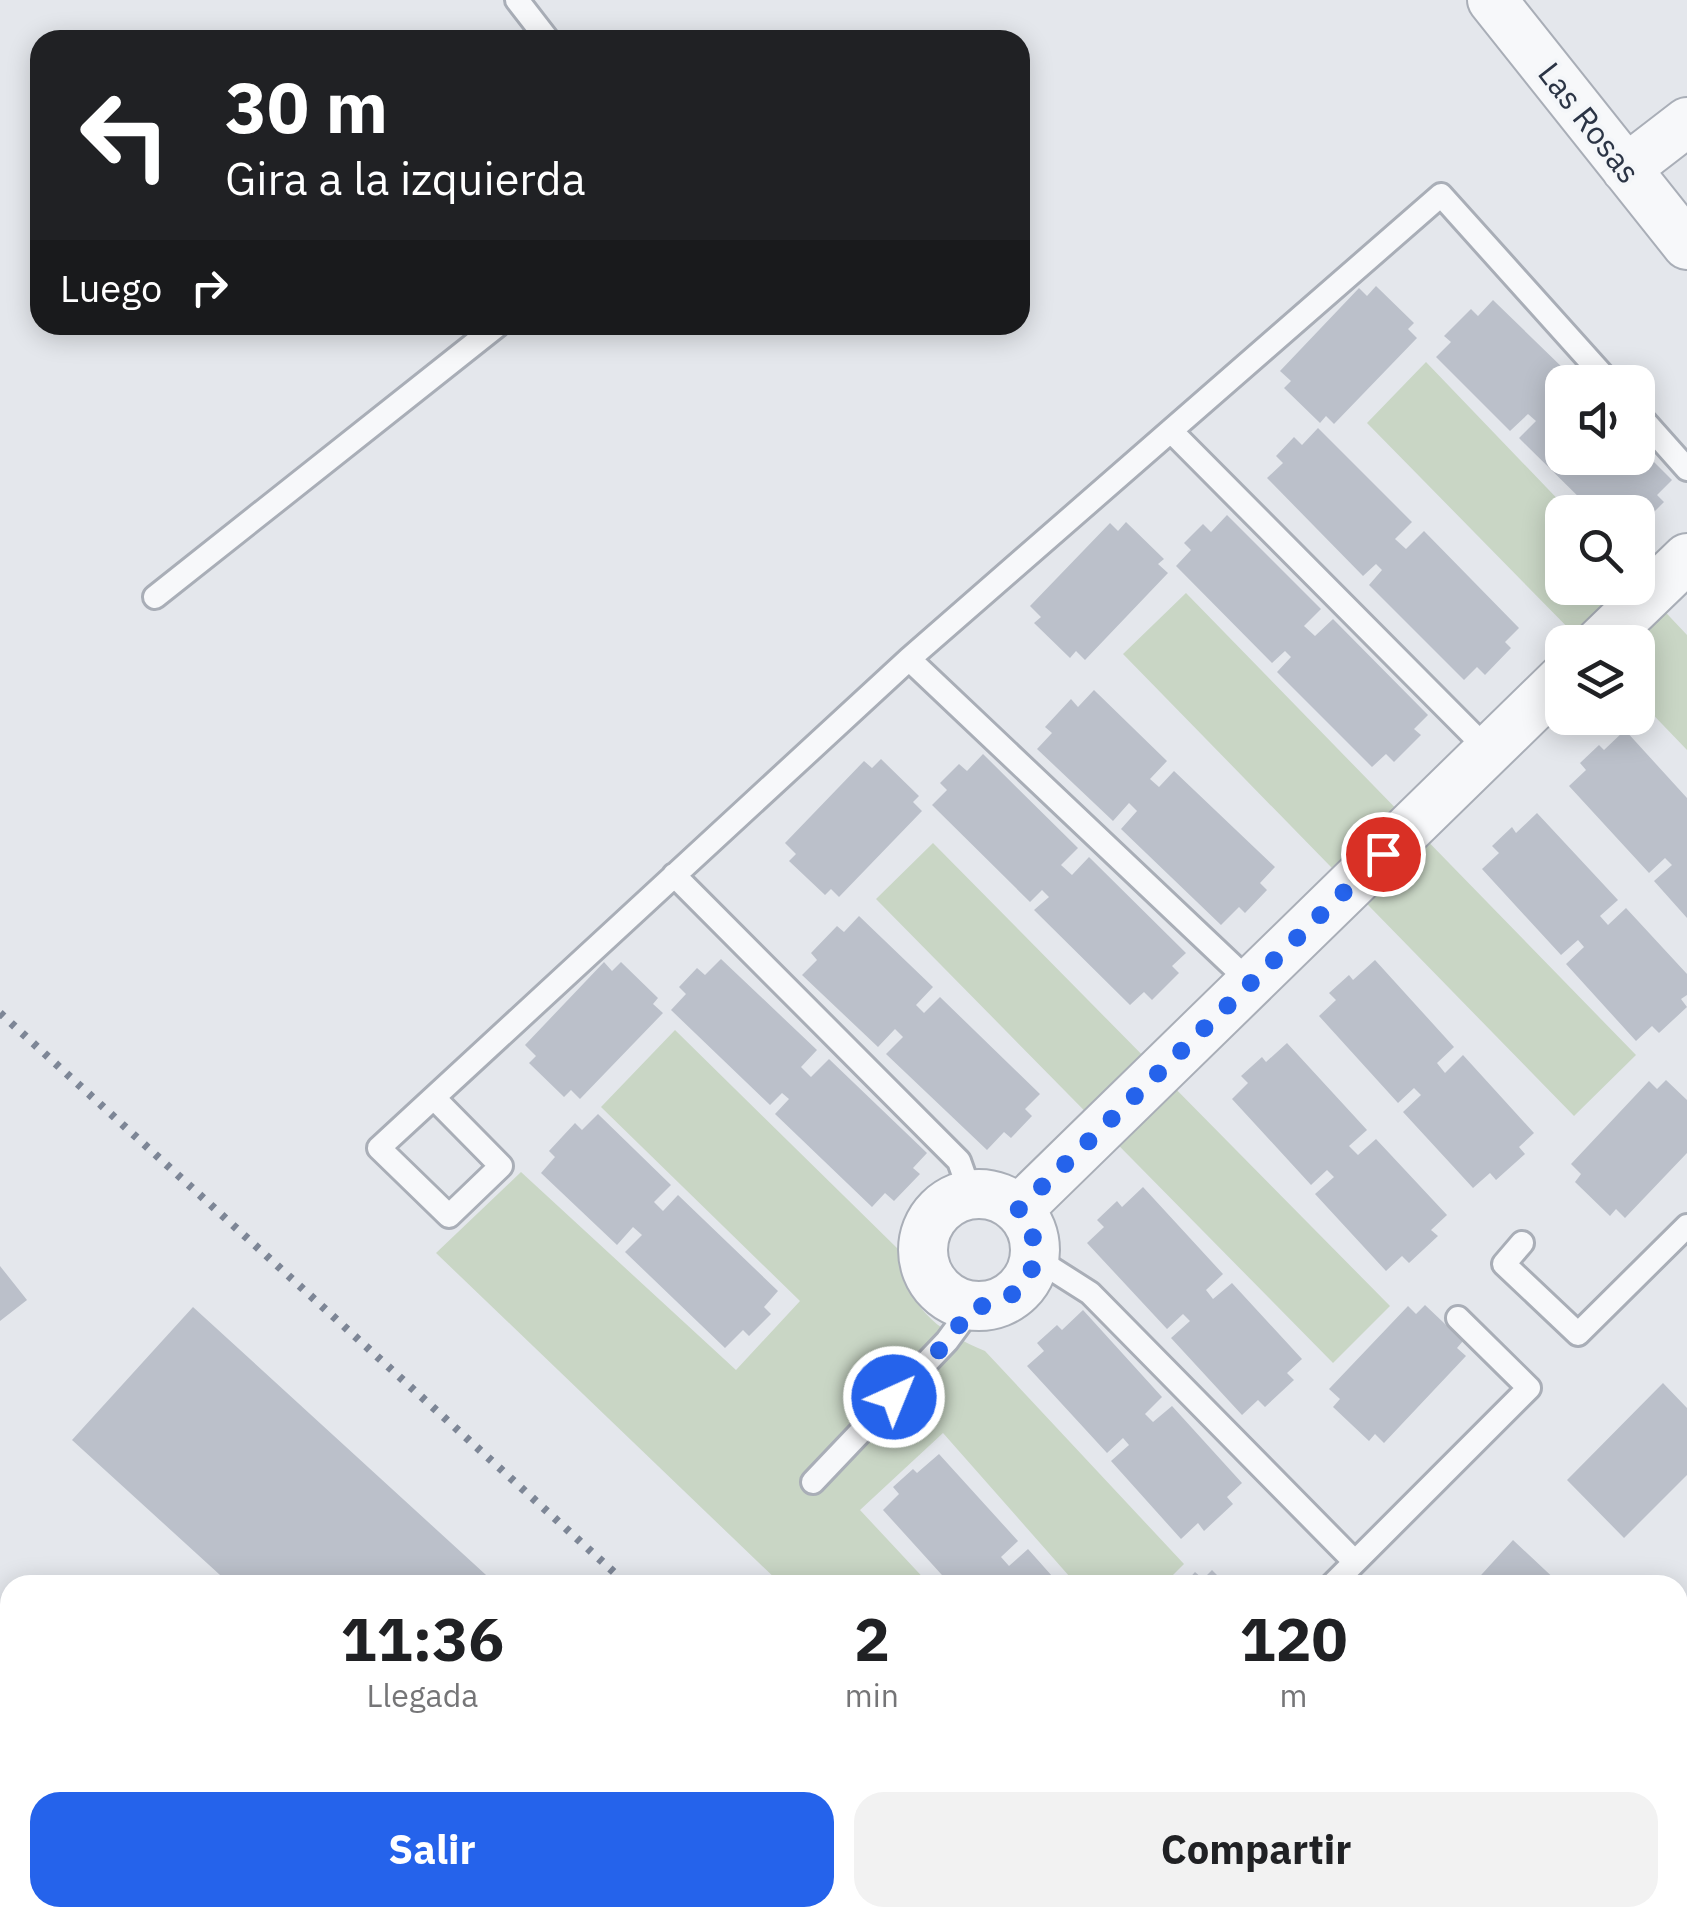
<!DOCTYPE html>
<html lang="es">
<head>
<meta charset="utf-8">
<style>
	:root { --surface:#fff; --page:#f2f2f2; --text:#202124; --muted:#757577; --accent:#2563eb }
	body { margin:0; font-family:"IBM Plex Sans",sans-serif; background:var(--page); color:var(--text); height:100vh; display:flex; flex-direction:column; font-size:38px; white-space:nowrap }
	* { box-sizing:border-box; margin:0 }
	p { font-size:32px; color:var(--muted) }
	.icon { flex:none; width:55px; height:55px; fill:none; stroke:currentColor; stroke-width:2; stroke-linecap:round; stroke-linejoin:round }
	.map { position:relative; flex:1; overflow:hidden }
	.side { position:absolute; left:0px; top:1575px; width:1688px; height:352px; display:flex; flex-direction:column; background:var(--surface); border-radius:30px 30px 0 0; box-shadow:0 5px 25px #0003 }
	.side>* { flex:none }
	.guide { position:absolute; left:30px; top:30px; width:1000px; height:305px; border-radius:30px; box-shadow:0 5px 25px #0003; background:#202124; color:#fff; overflow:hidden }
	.fabs { position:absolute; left:1545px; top:365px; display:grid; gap:20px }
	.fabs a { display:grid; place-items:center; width:110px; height:110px; border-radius:20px; background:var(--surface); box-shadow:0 5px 25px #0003; font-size:50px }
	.pin { position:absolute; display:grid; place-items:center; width:85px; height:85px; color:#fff; margin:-42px; border:5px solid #fff; border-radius:50%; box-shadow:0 2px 10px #0007 }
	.me { position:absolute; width:110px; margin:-55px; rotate:44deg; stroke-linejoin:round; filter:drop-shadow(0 0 8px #0008) }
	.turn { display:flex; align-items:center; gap:35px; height:210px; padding:0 30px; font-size:45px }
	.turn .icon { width:130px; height:130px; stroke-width:2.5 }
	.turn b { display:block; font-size:70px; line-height:85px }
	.then { display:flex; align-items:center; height:95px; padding:0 30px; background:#0003; gap:20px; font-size:38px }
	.eta { display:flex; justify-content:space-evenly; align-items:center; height:170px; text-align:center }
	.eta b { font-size:60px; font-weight:800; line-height:70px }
	.primary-button { display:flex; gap:20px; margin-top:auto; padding:20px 30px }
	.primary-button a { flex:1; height:115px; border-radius:30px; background:var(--accent); color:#fff; font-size:40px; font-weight:800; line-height:115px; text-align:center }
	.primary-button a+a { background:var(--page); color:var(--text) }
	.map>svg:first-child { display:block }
	.green { fill:#c9d6c5 }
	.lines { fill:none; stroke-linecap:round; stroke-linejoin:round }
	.stream { stroke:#9fb4cc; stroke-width:12 }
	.building { fill:#bbc0ca }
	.service-casing { stroke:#a9aeb7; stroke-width:28 }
	.minor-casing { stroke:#a9aeb7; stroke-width:52 }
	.tertiary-casing { stroke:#a9aeb7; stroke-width:60 }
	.service { stroke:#f7f8fa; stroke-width:22 }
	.minor { stroke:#f7f8fa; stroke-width:48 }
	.tertiary { stroke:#f7f8fa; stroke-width:55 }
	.rail { stroke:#7d8696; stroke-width:8; stroke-dasharray:5 10; stroke-linecap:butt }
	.route { stroke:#2563eb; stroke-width:18; stroke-dasharray:0 32.4 }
	.labels { text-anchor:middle; stroke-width:8; stroke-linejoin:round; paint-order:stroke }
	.street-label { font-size:32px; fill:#2b3445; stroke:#f4f6f9 }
</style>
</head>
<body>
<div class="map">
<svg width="1687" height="1926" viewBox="0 0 1687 1926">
	<rect width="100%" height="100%" fill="#e4e7ec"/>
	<path class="green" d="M1426,362L1570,512H1562V588H1638V583L1687,635V750L1638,699V642H1582L1367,423Z
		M1186,593L1636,1055L1574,1116L1123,654Z
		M933,843L1390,1306L1333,1363L876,899Z
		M675,1030L898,1249C906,1305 934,1330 985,1351L1184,1564L1163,1585H1077L943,1433L860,1510L930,1585H782L436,1253L521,1172L736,1370L800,1301L601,1107Z"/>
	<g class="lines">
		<path class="stream" d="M0,1770L10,1788"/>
	</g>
	<path class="building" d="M1376,286L1414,323L1408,329L1417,338L1334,424L1326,416L1320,423L1284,388L1291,381L1280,371L1359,288L1367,296Z
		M1493,300L1566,371L1548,389L1557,398L1562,392V458H1638V446L1672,480L1657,495L1664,502L1642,524L1638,520V512H1594L1519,438L1536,421L1528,414L1510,431L1436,357L1451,342L1444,336L1471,309L1478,316Z
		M1318,428L1412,522L1395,539L1406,549L1424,531L1519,628L1505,642L1511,648L1485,675L1477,667L1464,680L1369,585L1382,570L1376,564L1363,576L1267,478L1283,463L1276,456L1294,437L1302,445Z
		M1227,515L1321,609L1304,626L1315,636L1333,619L1428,715L1414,729L1421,735L1394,762L1386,754L1372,767L1277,672L1291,657L1285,651L1272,663L1176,566L1191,550L1184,543L1203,524L1211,532Z
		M1126,522L1164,559L1158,564L1168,573L1085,660L1076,651L1070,658L1034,623L1041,617L1030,606L1110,523L1118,531Z
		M1094,690L1167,761L1150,779L1159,787L1174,771L1275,867L1260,883L1267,890L1245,913L1239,907L1221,925L1121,829L1137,811L1129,803L1113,821L1037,749L1052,733L1045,727L1071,699L1078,707Z
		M1625,730L1687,798V918L1654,881L1672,865L1665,858L1649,873L1569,786L1586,770L1580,763L1599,745L1604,750Z
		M983,754L1078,848L1061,865L1072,875L1089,857L1186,953L1172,966L1179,973L1152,1000L1144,992L1130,1005L1034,910L1049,897L1042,890L1030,902L932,805L947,790L940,783L959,764L967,771Z
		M881,759L919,796L913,802L922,811L839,897L831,889L825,895L789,861L796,854L785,843L864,761L872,768Z
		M1537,813L1618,900L1600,916L1608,925L1626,908L1687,974V995L1681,999L1687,1007L1659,1033L1652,1026L1636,1041L1566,964L1584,947L1578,940L1561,955L1482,869L1499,853L1492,846L1512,827L1516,833Z
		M859,916L933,987L916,1005L924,1013L940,997L1040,1094L1025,1109L1032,1116L1011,1138L1004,1132L987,1150L886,1054L903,1037L895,1029L878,1047L802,975L817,960L811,953L837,926L844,932Z
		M721,959L817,1050L801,1067L811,1077L829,1059L927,1153L913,1168L920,1174L894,1201L885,1193L872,1207L775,1114L789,1099L782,1093L770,1105L671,1010L686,994L679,987L697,968L705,975Z
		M1375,960L1454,1047L1437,1063L1445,1073L1463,1055L1534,1133L1519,1147L1525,1154L1496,1180L1490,1173L1473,1188L1403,1112L1421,1095L1414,1088L1398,1103L1319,1016L1336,1000L1329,993L1349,975L1353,980Z
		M604,962L612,971L621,962L658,998L653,1004L663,1013L580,1099L571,1090L564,1097L529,1063L536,1056L525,1045Z
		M1287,1043L1367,1130L1349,1146L1358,1155L1376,1139L1447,1215L1431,1230L1438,1236L1409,1263L1402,1256L1386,1271L1315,1194L1334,1177L1327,1170L1311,1185L1232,1099L1248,1083L1241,1076L1262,1057L1266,1062Z
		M1666,1080L1687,1100V1153L1625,1218L1616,1209L1610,1216L1575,1182L1581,1174L1571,1164L1649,1081L1657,1089Z
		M598,1114L671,1185L654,1202L663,1211L678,1195L778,1291L764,1307L771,1314L749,1336L743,1330L725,1348L625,1252L642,1235L633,1227L617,1245L541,1173L555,1157L549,1151L575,1123L582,1130Z
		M1143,1187L1223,1274L1206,1290L1213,1299L1232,1283L1302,1359L1287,1373L1294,1380L1265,1407L1258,1400L1242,1415L1171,1338L1190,1321L1183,1314L1167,1329L1087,1243L1104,1227L1097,1220L1117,1201L1122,1207Z
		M0,1266L27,1300L0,1321Z
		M1425,1305L1463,1341L1457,1348L1466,1356L1384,1443L1375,1434L1369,1441L1333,1407L1340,1399L1329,1389L1408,1306L1416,1314Z
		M193,1307L497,1585H231L72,1440Z
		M1083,1310L1162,1397L1145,1414L1153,1422L1172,1406L1242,1483L1227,1497L1233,1504L1204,1531L1198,1523L1181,1539L1111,1461L1129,1445L1123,1438L1107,1453L1027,1366L1044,1351L1037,1343L1057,1325L1062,1330Z
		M1663,1383L1687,1408V1475L1624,1538L1567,1480Z
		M939,1454L1018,1541L1001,1557L1009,1566L1028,1549L1060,1585H982L979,1581L975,1585H951L883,1510L899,1494L893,1487L913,1469L917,1473Z
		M1513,1540L1561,1585H1472Z
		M1212,1570L1227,1585H1183L1195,1572L1203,1579Z
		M1678,1602L1687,1611V1723L1678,1715Z
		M1685,1830L1687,1926H1593L1601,1918H1678V1838Z
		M1346,1918H1468L1460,1926H1356Z"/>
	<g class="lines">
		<g class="service-casing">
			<path id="service" d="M517,0L548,40
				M1638,414L1687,469
				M1171,431L1489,751
				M155,597L498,325
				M909,659L1441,195L1609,382
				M674,875L959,1161L971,1195
				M434,1098L501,1166L449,1216L379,1148L909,659L1251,983
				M1522,1243L1504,1264L1578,1334L1687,1226
				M1035,1258L1090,1293L1355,1562
				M813,1482L947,1341L972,1307
				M1332,1585L1529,1388L1458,1318
				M1258,1918L1267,1926"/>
		</g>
		<g class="minor-casing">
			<path id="minor" d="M1492,0L1687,245
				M1626,169L1687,122
				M1600,642L1687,558
				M923 1250a56 56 0 1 1 112 0a56 56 0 1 1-112 0Z
				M1018,1210L1562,679"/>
		</g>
		<g class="tertiary-casing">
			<path id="tertiary" d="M0,1848L10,1865
				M43,1918L48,1926"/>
		</g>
		<use href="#service" class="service"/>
		<use href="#minor" class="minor"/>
		<use href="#tertiary" class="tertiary"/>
		<path class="rail" d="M0,1013L628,1585
			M991,1918L1000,1926"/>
	</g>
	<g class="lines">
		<path class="route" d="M894,1397L948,1341L972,1307C1027,1305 1055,1254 1018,1210L1383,854"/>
	</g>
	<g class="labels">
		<g class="street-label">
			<text transform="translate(1589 123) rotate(52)" y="11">Las Rosas</text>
		</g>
	</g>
</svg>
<div class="fabs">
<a><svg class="icon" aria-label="sound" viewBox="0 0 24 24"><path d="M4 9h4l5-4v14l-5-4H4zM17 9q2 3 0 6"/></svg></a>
<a><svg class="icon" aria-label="search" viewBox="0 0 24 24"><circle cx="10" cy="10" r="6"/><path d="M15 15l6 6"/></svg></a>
<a><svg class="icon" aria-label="layers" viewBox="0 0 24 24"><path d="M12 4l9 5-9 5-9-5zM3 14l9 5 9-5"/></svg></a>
</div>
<div class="pin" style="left:1383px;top:854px;background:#d93025"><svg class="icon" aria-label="arrive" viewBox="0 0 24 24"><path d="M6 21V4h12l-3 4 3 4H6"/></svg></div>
<svg class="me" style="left:894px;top:1397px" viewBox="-20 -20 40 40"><circle r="17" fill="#2563eb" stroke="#fff" stroke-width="3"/><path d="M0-11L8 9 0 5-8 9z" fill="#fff"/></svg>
<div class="guide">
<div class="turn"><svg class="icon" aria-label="left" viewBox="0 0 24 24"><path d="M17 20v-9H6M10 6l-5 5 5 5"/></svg><div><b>30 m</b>Gira a la izquierda</div></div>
<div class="then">Luego<svg class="icon" aria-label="right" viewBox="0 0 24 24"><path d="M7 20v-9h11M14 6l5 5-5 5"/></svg></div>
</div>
<section class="side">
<div class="eta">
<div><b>11:36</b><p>Llegada</p></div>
<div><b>2</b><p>min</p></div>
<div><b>120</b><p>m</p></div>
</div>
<div class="primary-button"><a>Salir</a><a>Compartir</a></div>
</section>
</div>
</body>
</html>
